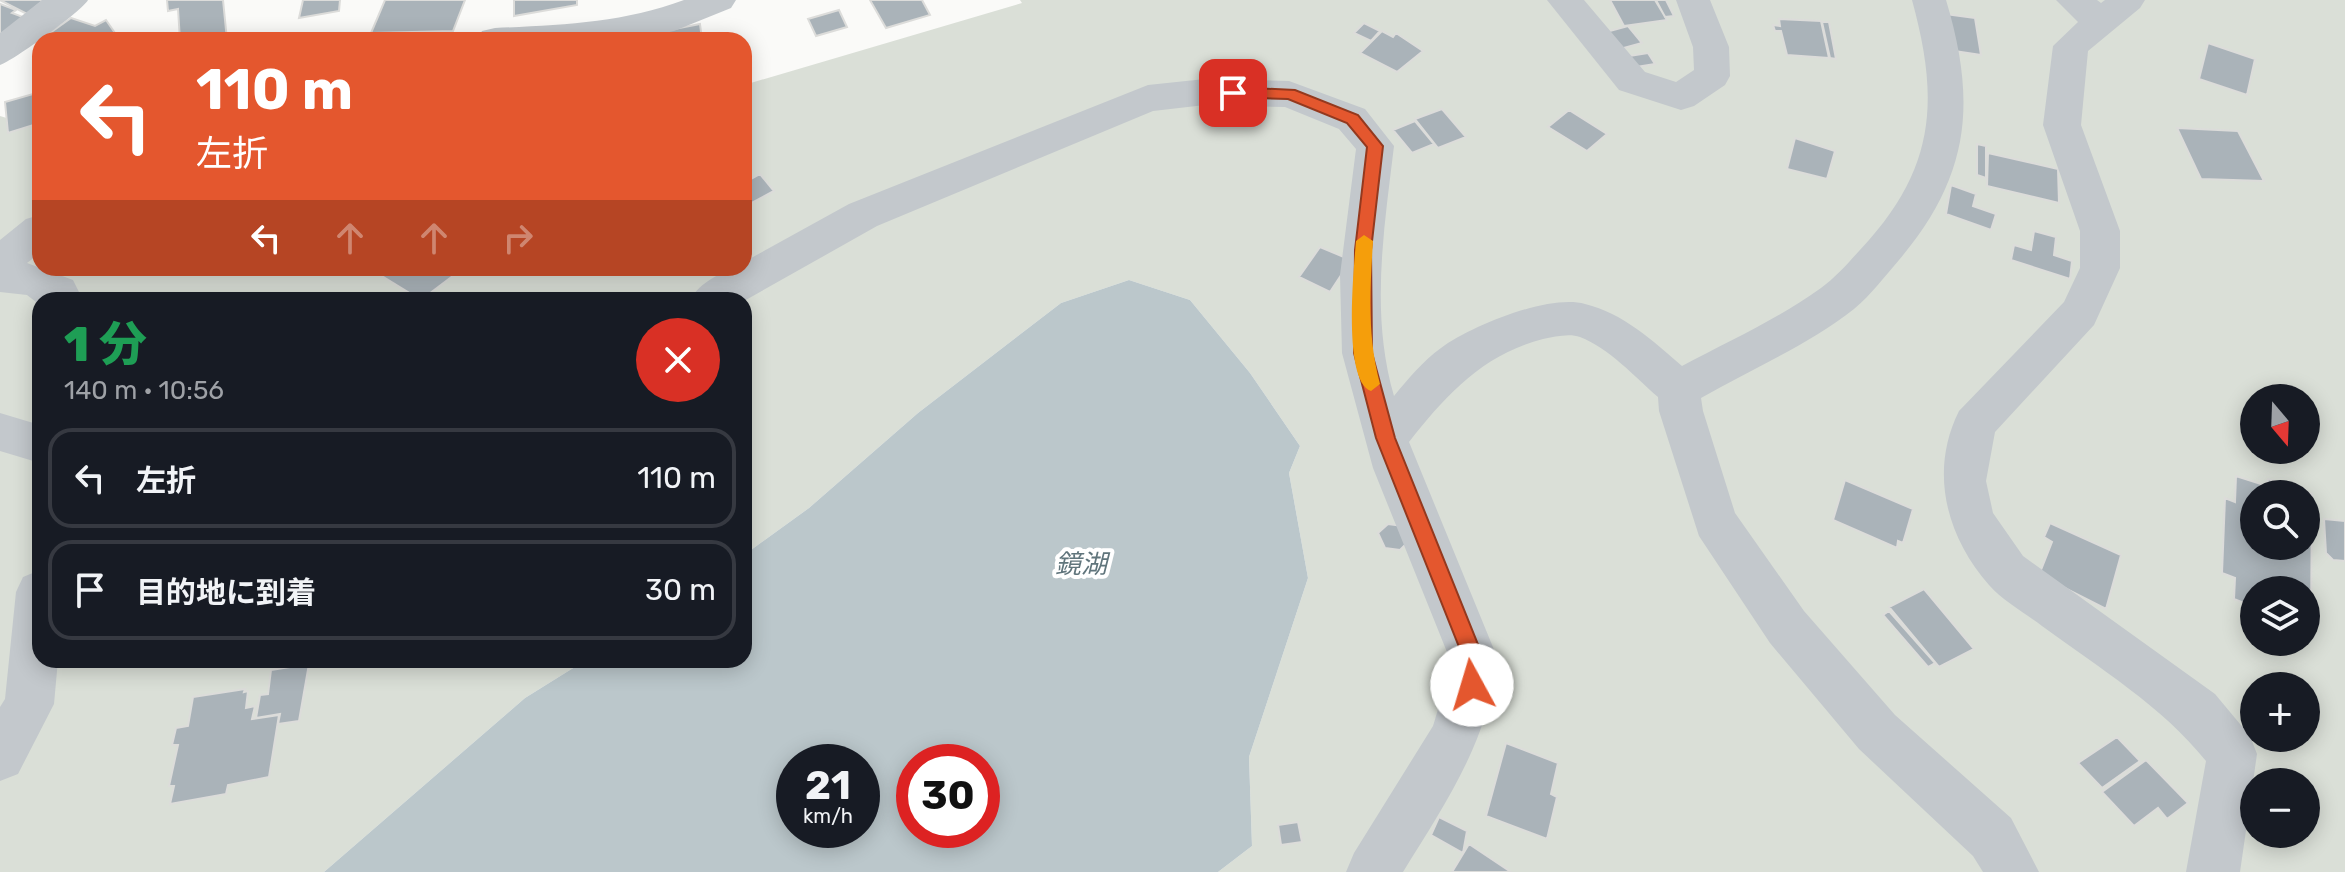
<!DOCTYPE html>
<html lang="ja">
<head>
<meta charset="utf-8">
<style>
	:root { --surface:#171b24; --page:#20242c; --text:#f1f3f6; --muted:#9ea1a6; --line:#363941 }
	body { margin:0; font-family:Rubik,"Noto Sans JP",sans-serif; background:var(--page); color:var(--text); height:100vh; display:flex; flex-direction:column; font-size:30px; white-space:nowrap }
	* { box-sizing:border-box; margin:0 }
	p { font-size:26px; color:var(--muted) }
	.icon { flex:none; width:44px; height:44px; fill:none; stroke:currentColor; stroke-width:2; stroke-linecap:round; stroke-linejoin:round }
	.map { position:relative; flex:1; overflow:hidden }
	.side { position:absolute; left:32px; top:292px; width:720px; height:376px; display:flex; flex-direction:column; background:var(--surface); border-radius:24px; box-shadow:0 4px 20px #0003 }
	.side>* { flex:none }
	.hud { position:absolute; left:32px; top:32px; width:720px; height:244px; border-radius:24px; box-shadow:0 4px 20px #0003; background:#e4572e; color:#fff; overflow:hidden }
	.needle { width:52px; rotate:161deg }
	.tools { position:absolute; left:2240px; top:384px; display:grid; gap:16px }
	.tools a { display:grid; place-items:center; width:80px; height:80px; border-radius:50%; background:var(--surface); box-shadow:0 4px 20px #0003; font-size:40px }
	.speed { position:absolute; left:776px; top:744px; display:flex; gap:16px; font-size:40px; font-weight:700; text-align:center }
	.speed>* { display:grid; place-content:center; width:104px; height:104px; border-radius:50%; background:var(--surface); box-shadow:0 4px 20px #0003; line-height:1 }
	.speed small { font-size:20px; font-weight:400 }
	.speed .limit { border:12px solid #d22; background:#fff; color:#111 }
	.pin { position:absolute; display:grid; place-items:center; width:68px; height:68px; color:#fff; margin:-34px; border-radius:16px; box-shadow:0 4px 12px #0006 }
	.me { position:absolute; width:88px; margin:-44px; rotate:354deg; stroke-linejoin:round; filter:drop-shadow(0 0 6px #0008) }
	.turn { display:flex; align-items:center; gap:28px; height:168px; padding:0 32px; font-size:36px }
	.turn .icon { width:104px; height:104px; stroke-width:2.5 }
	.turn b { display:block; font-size:56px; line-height:68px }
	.lanes { display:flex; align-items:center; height:76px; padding:0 32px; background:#0003; justify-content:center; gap:40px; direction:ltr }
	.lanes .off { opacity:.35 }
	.round { display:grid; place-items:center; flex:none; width:84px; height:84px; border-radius:42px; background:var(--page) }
	.headline { display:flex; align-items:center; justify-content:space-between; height:136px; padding:0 32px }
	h1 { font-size:48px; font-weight:800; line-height:60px; color:#1e9e55 }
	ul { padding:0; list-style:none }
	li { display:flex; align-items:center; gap:24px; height:100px; margin:0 16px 12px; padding:0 16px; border:4px solid var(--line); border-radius:24px }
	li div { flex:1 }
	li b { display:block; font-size:30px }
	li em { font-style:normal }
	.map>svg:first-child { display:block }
	.green { fill:#dadfd7; fill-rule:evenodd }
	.water { fill:#bbc7cb; fill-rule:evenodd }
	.building { fill:#aab3b9; stroke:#dcdcda; stroke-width:2; fill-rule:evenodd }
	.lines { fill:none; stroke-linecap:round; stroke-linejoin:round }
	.street { fill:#c3c8cc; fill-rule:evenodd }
	.route { fill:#e4572e; stroke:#94391e; stroke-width:2 }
	.slow { fill:#f59e0b }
	.labels { text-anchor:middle; stroke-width:8; stroke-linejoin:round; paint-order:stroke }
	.water-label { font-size:26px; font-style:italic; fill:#60757c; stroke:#fff }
</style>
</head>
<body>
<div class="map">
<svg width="2345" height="872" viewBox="0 0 2345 872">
	<rect width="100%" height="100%" fill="#fafaf8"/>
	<path class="green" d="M1020,0H2345V872H1218L1252,846L1249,757L1308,578L1289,473L1300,446L1250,373L1190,300L1129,280L1061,303L918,413L809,508L744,555V300H40V660H586L525,698L324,872H0V116L40,128V268H744V85L1022,3ZM2254,398H2306V450H2254ZM2254,494H2306V546H2254ZM2254,590H2306V642H2254ZM2254,686H2306V738H2254ZM2254,782H2306V834H2254Z"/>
	<path class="water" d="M1129,280L1190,300L1250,373L1300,446L1289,473L1308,578L1249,757L1252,846L1218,872H324L525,698L586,660H744V555L809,508L918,413L1061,303ZM794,762H862V830H794ZM982,762V830H914V762Z"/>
	<path class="building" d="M0,0H44L27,14Z
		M167,0H223L227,40H180L178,9L168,11Z
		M303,0H340L339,11L299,18Z
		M385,0H465L453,31L371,33Z
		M514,0H577V5L514,16Z
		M870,0H922L930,15L886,28Z
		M1610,0H1655L1667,20L1624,26Z
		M1656,0H1666L1674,16L1665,17Z
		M0,4L16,10L12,13L31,20L0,35Z
		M839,10L847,27L816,36L808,19Z
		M1923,11L1975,18L1981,55L1928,47Z
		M71,18L95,26L106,20L117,36L112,40H67L50,33Z
		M1779,19L1821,21L1829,58L1787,55L1781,31H1775L1773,25L1780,26Z
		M1822,22H1829L1836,59L1830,58Z
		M1364,23L1380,31L1371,41L1354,33Z
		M700,24L702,40H666L664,31Z
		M1628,26L1642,43L1620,49L1606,32Z
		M1382,31L1393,37L1396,33L1423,51L1397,72L1360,53Z
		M2208,43L2255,59L2247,95L2199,79Z
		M1648,53L1655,64L1630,68L1623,57Z
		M40,92V123L8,133L5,102Z
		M1442,109L1466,137L1438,148L1415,119Z
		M1569,110L1607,134L1587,151L1548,127Z
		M1415,121L1434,144L1412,153L1393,130Z
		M2177,128L2238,131L2264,181L2201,179Z
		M1795,138L1835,151L1827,179L1787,169Z
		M1977,144L1986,146V178L1977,175Z
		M1988,153L2058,169L2059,203L1987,186Z
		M760,174L774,191L744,207V183Z
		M1951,185L1976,194L1973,206L1996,214L1991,230L1946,214Z
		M2034,231L2056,237L2054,255L2072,261L2070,279L2011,260L2014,245L2031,250Z
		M1320,247L1351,260L1330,292L1299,277Z
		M384,268H460L462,269L421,300L377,273Z
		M2236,476L2267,486L2268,479L2312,494L2311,627L2306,625V590H2254V607L2234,599L2235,578L2222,573L2225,498L2235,502ZM2254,494H2306V546H2254Z
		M1845,480L1913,509L1903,543L1898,541L1897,548L1833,520Z
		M2324,519L2345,521V561L2333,560L2326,553Z
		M2050,523L2121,555L2106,609L2039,575L2052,542L2044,537Z
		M1388,524L1403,526L1410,540L1400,550L1385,548L1378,533Z
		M1924,589L1974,649L1939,667L1889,607Z
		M1889,611L1935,663L1928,667L1883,615Z
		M309,664L299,721L278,724L280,714L256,718L260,695L268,694L271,670Z
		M245,689L244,692L248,691L246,708L255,706L252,719L279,715L269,777L228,785L226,794L170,804L174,786H169L178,745H172L176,728L188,726L193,697Z
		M2117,737L2140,761L2102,788L2078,763Z
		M1506,743L1558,763L1551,794L1557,797L1547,839L1486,816Z
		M2146,760L2188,803L2167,819L2158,808L2134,826L2102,792Z
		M1439,817L1467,831L1463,853L1431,835Z
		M1298,822L1302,842L1281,845L1278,825Z
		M1469,844L1511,872H1452Z"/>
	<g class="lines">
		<path class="street" d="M42,0H88C82,11 13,61 0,65V33Z
			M684,0H736L731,8L674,31L634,40H477L482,31L495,28C561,25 622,23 684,0Z
			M1547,0H1584L1645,72L1676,82L1694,70L1693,47L1676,0H1710L1729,47L1730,76L1725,85L1694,106L1681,110L1619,90Z
			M1912,0H1946C1977,103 1970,176 1899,260C1885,276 1871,295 1854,309C1808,345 1752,369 1701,398L1703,411L1735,513L1804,611L1895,715L2011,818L2039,872H1983L1973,856L1859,749L1770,643L1699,536L1659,411L1658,397C1635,377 1609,348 1580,337C1569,333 1554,337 1543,339C1483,354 1445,396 1409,442L1497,657C1490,739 1445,804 1403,872H1346L1354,853L1433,726L1445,686L1449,657L1373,468L1342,353L1340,275L1356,149L1339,129L1285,107L1205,105L1153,111L877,226L744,301L690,300C699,283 725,268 744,268V262L849,204L1148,85L1205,79L1289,81L1365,109L1394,146C1384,230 1370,313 1394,396C1408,379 1423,361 1441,348C1471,326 1548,294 1585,304C1623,313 1653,341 1682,366C1729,341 1778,319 1821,288C1839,275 1854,256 1869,240C1937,163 1938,95 1912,0Z
			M2056,0H2097L2101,3L2105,0H2145L2140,8L2088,51L2081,125L2120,231V268L2094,325L1995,432L1986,481L1993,513L2023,556L2215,694L2250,736L2257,754L2240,872H2186L2206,761C2162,706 2099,668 2042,626C2025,613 2003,601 1989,585C1946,536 1929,471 1959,411L2064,302L2080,268V231L2043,125L2053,46L2078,22Z
			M40,215V253L27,263L73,280L79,292V300H40V305L27,295L0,292V240L26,219Z
			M0,413L40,425V463L0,451Z
			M40,570V660H58L54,704L18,774L0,781V707L5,699L16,592L23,577Z"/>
	</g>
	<path class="route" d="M1233,87L1295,90L1358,115L1383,146L1371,250L1372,353L1395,438L1483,657L1479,692L1472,695L1465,692L1463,657L1376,438L1354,353L1355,250L1367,147L1347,123L1288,99L1228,97V89Z"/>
	<path class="slow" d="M1364,235L1373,241C1370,290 1367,336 1380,384L1371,391C1342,381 1354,267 1356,241Z"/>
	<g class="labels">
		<g class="water-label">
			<text x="1081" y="573">鏡湖</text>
		</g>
	</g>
</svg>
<div class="tools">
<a><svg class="needle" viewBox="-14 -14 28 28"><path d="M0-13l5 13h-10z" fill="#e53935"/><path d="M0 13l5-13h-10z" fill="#9ea1a6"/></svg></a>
<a><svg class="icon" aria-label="search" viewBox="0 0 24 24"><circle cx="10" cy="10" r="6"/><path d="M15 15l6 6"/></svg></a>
<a><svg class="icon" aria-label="layers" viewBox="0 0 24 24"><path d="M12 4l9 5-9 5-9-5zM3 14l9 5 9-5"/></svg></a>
<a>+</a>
<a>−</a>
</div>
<div class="speed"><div>21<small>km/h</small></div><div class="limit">30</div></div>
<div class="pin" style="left:1233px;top:93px;background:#d93025"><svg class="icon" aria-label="arrive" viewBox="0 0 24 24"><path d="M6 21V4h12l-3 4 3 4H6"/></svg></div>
<svg class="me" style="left:1472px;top:685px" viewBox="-20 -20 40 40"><circle r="19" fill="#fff"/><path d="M0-13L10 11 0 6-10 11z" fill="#e4572e"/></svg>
<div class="hud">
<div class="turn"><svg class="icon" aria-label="left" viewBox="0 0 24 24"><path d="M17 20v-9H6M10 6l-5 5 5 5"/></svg><div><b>110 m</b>左折</div></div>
<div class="lanes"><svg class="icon" aria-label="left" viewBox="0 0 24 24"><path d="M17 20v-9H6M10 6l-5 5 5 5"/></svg><svg class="icon off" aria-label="ahead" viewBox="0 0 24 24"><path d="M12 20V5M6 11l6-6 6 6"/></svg><svg class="icon off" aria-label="ahead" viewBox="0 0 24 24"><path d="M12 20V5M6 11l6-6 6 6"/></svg><svg class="icon off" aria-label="right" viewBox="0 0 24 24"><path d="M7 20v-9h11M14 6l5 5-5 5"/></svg></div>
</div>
<section class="side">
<div class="headline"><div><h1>1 分</h1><p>140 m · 10:56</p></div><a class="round" style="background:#d93025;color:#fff"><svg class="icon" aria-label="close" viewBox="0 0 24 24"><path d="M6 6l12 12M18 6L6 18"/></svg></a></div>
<ul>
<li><svg class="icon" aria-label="left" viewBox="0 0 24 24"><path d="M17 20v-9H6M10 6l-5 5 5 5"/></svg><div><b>左折</b></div><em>110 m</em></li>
<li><svg class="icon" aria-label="arrive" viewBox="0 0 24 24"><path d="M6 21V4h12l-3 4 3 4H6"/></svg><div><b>目的地に到着</b></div><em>30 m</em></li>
</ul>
</section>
</div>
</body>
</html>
